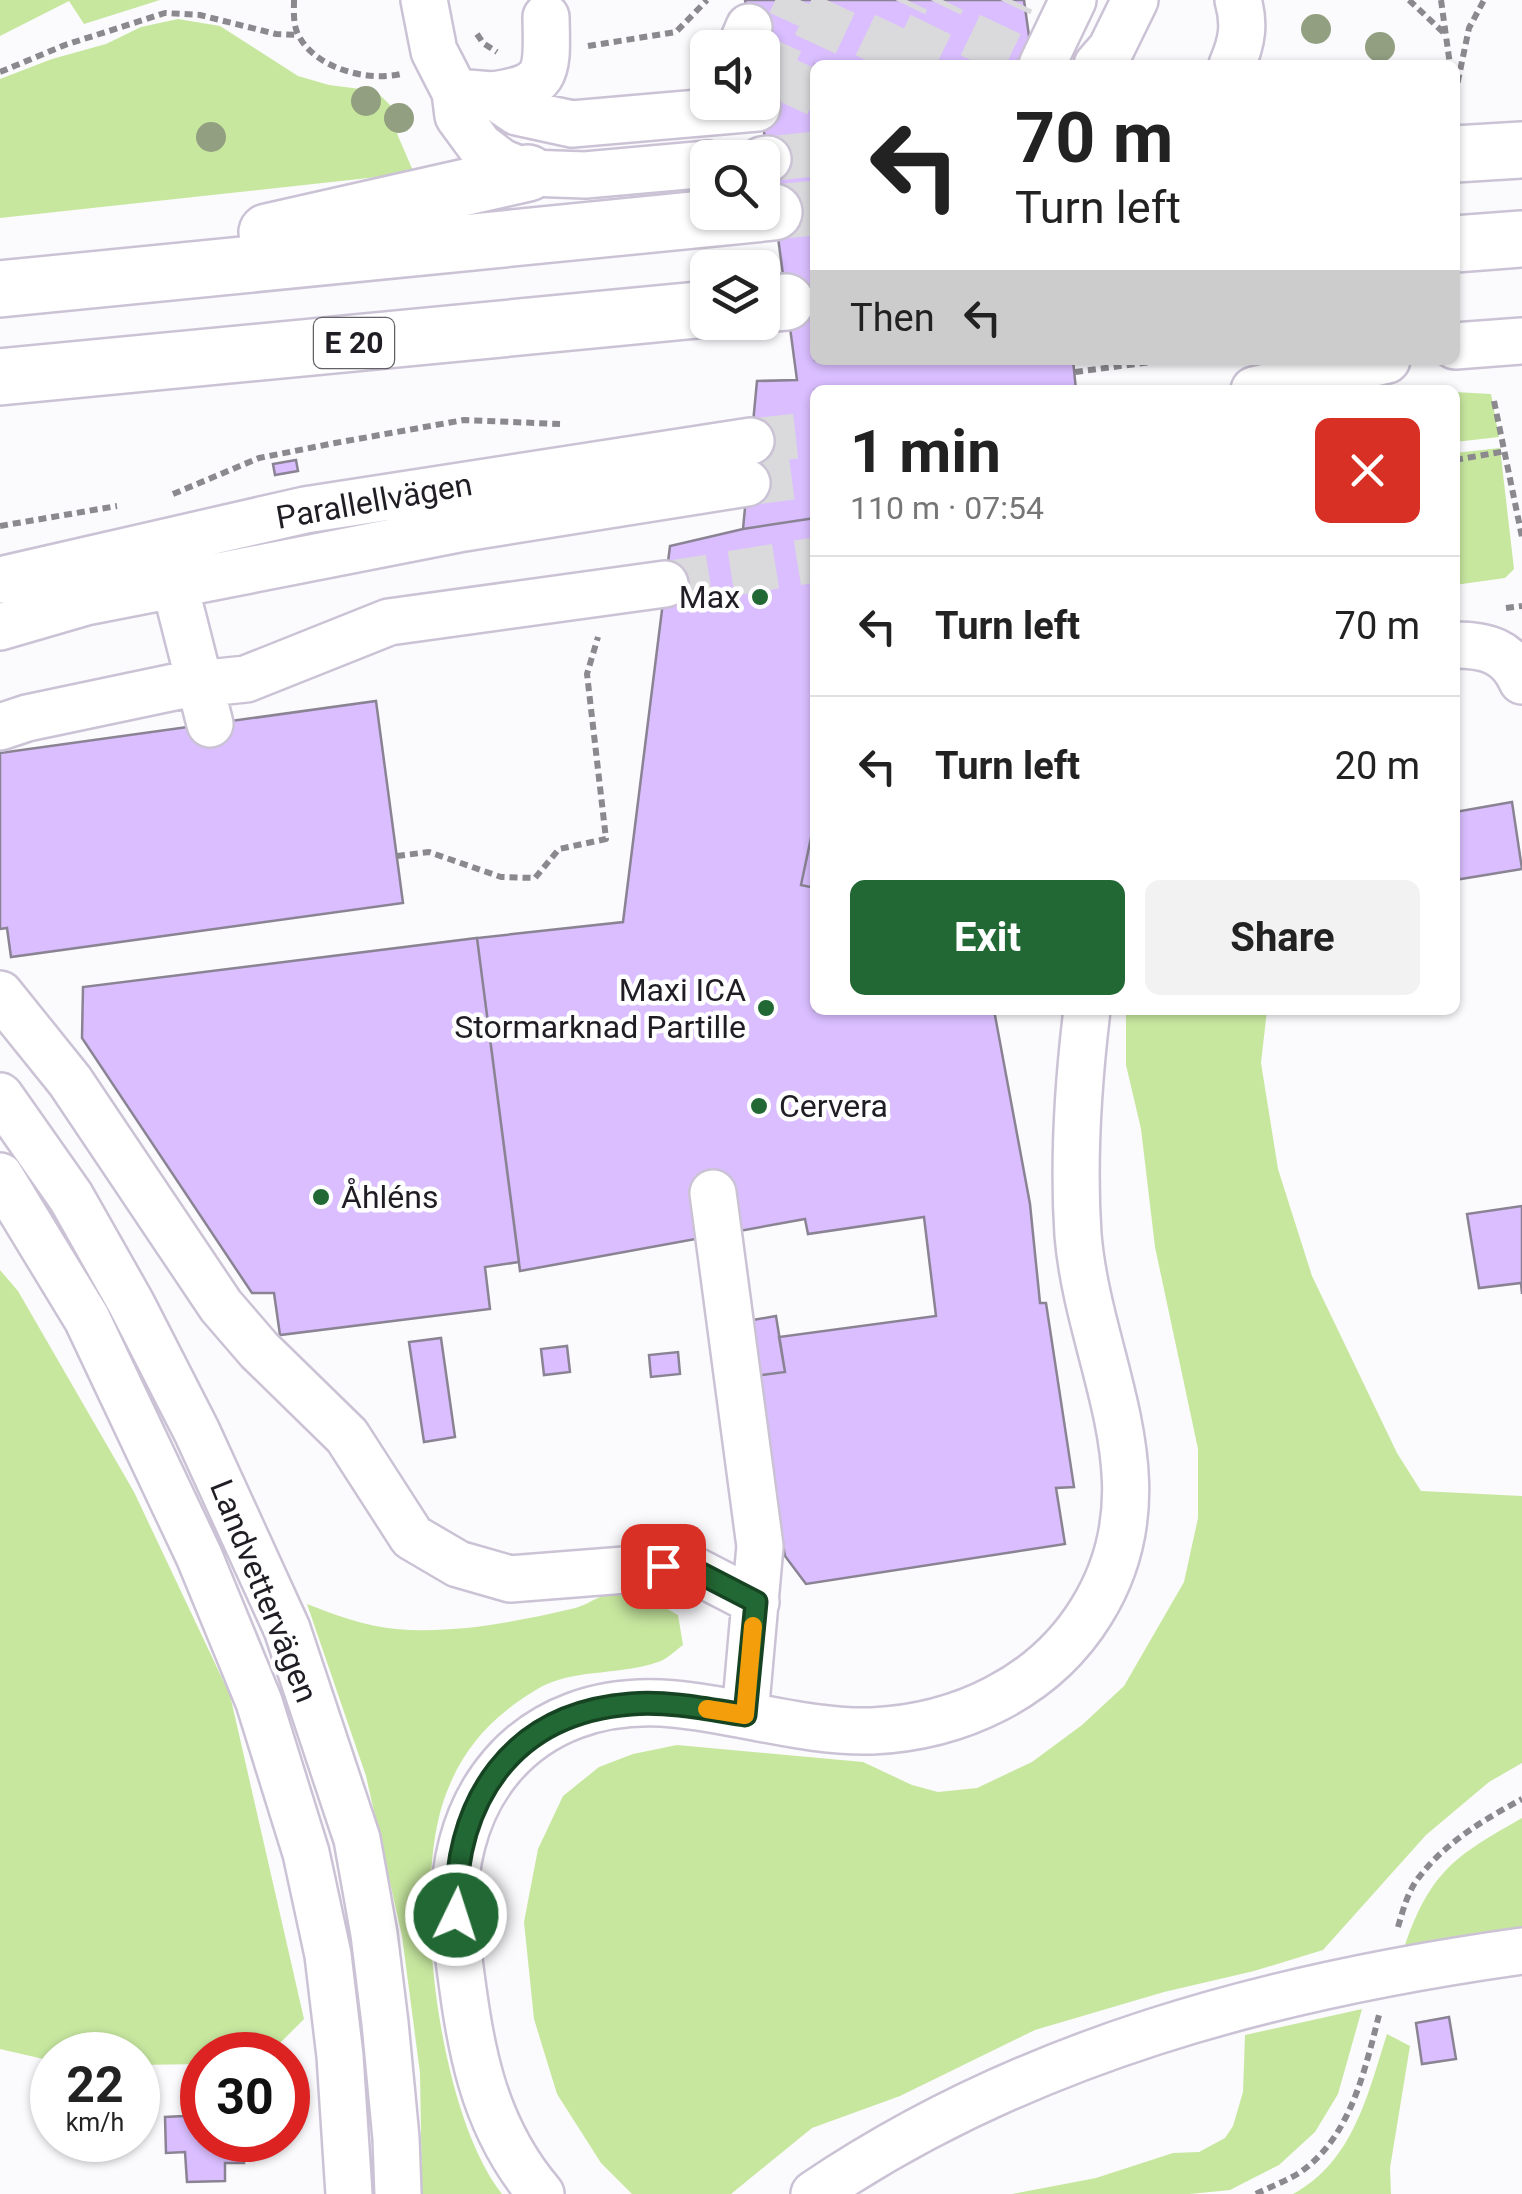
<!DOCTYPE html>
<html lang="en">
<head>
<meta charset="utf-8">
<style>
	:root { --surface:#fff; --page:#f2f2f2; --text:#222; --muted:#767676; --line:#e0e0e0; --accent:#226834 }
	body { margin:0; font-family:Roboto,sans-serif; background:var(--page); color:var(--text); height:100vh; display:flex; flex-direction:column; font-size:38px; white-space:nowrap }
	* { box-sizing:border-box; margin:0 }
	p { font-size:32px; color:var(--muted) }
	.icon { flex:none; width:55px; height:55px; fill:none; stroke:currentColor; stroke-width:2; stroke-linecap:round; stroke-linejoin:round }
	.map { position:relative; flex:1; overflow:hidden }
	.side { position:absolute; left:810px; top:385px; width:650px; height:630px; display:flex; flex-direction:column; background:var(--surface); border-radius:15px; box-shadow:0 2px 8px #0004 }
	.side>* { flex:none }
	.banner { position:absolute; left:810px; top:60px; width:650px; height:305px; border-radius:15px; box-shadow:0 2px 8px #0004; background:#fff; color:var(--text); overflow:hidden }
	.fabs { position:absolute; left:690px; top:30px; display:grid; gap:20px }
	.fabs a { display:grid; place-items:center; width:90px; height:90px; border-radius:15px; background:var(--surface); box-shadow:0 2px 8px #0004; font-size:50px }
	.speed { position:absolute; left:30px; top:2032px; display:flex; gap:20px; font-size:50px; font-weight:700; text-align:center }
	.speed>* { display:grid; place-content:center; width:130px; height:130px; border-radius:50%; background:var(--surface); box-shadow:0 2px 8px #0004; line-height:1 }
	.speed small { font-size:25px; font-weight:400 }
	.speed .limit { border:15px solid #d22; background:#fff; color:#111 }
	.pin { position:absolute; display:grid; place-items:center; width:85px; height:85px; color:#fff; margin:-42px; border-radius:20px; box-shadow:0 5px 15px #0006 }
	.me { position:absolute; width:110px; margin:-55px; rotate:4deg; stroke-linejoin:round; filter:drop-shadow(0 0 8px #0008) }
	.turn { display:flex; align-items:center; gap:35px; height:210px; padding:0 40px; font-size:45px }
	.turn .icon { width:130px; height:130px; stroke-width:2.5 }
	.turn b { display:block; font-size:70px; line-height:85px }
	.then { display:flex; align-items:center; height:95px; padding:0 40px; background:#0003; gap:20px; font-size:38px }
	.round { display:grid; place-items:center; flex:none; width:105px; height:105px; border-radius:15px; background:var(--page) }
	.head { display:flex; align-items:center; justify-content:space-between; height:170px; padding:0 40px }
	h1 { font-size:60px; font-weight:700; line-height:75px }
	.action { display:flex; gap:20px; margin-top:auto; padding:20px 40px }
	.action a { flex:1; height:115px; border-radius:15px; background:var(--accent); color:#fff; font-size:40px; font-weight:700; line-height:115px; text-align:center }
	.action a+a { background:var(--page); color:var(--text) }
	ul { padding:0; list-style:none }
	li { display:flex; align-items:center; gap:30px; height:140px; padding:0 40px; border-top:2px solid var(--line) }
	li div { flex:1 }
	li b { display:block; font-size:38px }
	li em { font-style:normal }
	.map>svg:first-child { display:block }
	.green { fill:#c7e79f }
	.building { fill:#dabeff; stroke:#8a8393; stroke-width:2.5 }
	.lines { fill:none; stroke-linecap:round; stroke-linejoin:round }
	.minor-tunnel { stroke:#dad9dc; stroke-width:45; stroke-dasharray:45 22; stroke-linecap:butt }
	.highway-tunnel { stroke:#dad9dc; stroke-width:55; stroke-dasharray:55 28; stroke-linecap:butt }
	.minor-casing { stroke:#cbc3d5; stroke-width:50 }
	.highway-casing { stroke:#cbc3d5; stroke-width:60 }
	.path { stroke:#8b898e; stroke-width:6; stroke-dasharray:8 5; stroke-linecap:butt }
	.minor { stroke:#fff; stroke-width:45 }
	.highway { stroke:#fff; stroke-width:55 }
	.tree { fill:#929f80 }
	.route-casing { stroke:#164422; stroke-width:25 }
	.route { stroke:#226834; stroke-width:18 }
	.slow { stroke:#f59e0b; stroke-width:18 }
	.poi-dot { fill:#226834; stroke:#fff; stroke-width:4 }
	.labels { text-anchor:middle; stroke-width:9; stroke-linejoin:round; paint-order:stroke }
	.shield { fill:#fff; stroke:#636166; stroke-width:2.5 }
	.shield-label { font-size:30px; font-weight:bold; fill:#201d24 }
	.street-label { font-size:32px; fill:#201d24; stroke:#fff }
	.poi-label { font-size:32px; fill:#201d24; stroke:#fff; text-anchor:end }
</style>
</head>
<body>
<div class="map">
<svg width="1522" height="2194" viewBox="0 0 1522 2194">
	<rect width="100%" height="100%" fill="#fbfafd"/>
	<path class="green" d="M0,0H160L84,24L69,1L0,36Z
		M178,19L220,26L298,76L329,85L376,91L390,105L398,136L414,173L0,218V79L52,59L106,44L141,27Z
		M1455,392L1491,394L1499,437L1455,442Z
		M1500,448L1514,569L1505,578L1455,585V453Z
		M1126,1010H1267L1261,1063L1278,1169L1312,1276L1397,1453L1421,1491L1522,1496V1763L1489,1782L1426,1835L1323,1950L1254,1971L1164,1992L1035,2030L900,2096L812,2128L731,2194H632L601,2163L557,2094L534,2019L524,1922L538,1849L563,1796L599,1767L633,1754L677,1745L863,1762L912,1785L938,1792L977,1788L1032,1762L1082,1725L1124,1686L1184,1582L1198,1518V1449L1155,1247L1141,1129L1126,1065Z
		M0,1270L18,1291L134,1492L230,1695L304,2019L268,2055H202V2064L138,2065V2055H52V2061L0,2049Z
		M621,1592L655,1602L678,1615L683,1645C675,1651 667,1659 658,1662C622,1675 579,1669 545,1685C533,1691 518,1701 507,1710C481,1730 460,1758 448,1789C408,1883 439,2115 502,2194H422L420,2073L402,1936L366,1776L307,1604C335,1615 365,1626 396,1629C453,1634 515,1622 571,1609C591,1605 596,1594 621,1592Z
		M1522,1818V1928L1405,1945C1431,1871 1455,1856 1522,1818Z
		M1362,2009L1338,2094L1315,2132L1279,2165L1230,2190L1190,2194H1012L1096,2178L1173,2153L1199,2152L1225,2138L1233,2126L1243,2092L1245,2035Z
		M1387,2034L1410,2046L1390,2168L1391,2194H1293C1353,2162 1368,2094 1387,2034Z"/>
	<path class="building" d="M745,0H1024L1033,65H815V360H1073L1076,390H815V518L743,529L757,381L797,380L760,102H762V48H752Z
		M296,460L298,471L275,475L273,464Z
		M815,518V1010H994L1030,1204L1040,1303H1046L1074,1487L1056,1488L1065,1544L806,1584L785,1556L755,1376L785,1372L779,1337L936,1316L924,1217L808,1234L805,1219L520,1271L477,938L623,922L670,546L743,529Z
		M376,701L403,903L11,957L7,928L0,929V753Z
		M1512,802L1522,869L1455,880V812Z
		M815,819V888L801,885Z
		M477,938L519,1262L485,1267L490,1309L280,1335L274,1293H252L82,1038L83,987Z
		M1522,1206V1294L1521,1283L1479,1288L1467,1214Z
		M776,1316L785,1372L755,1376L747,1321Z
		M441,1338L455,1437L424,1442L409,1342Z
		M567,1346L570,1372L544,1375L541,1349Z
		M678,1352L680,1374L651,1377L649,1355Z
		M1449,2017L1456,2059L1422,2064L1416,2023Z
		M183,2087H202V2140H244V2163H225V2181L187,2182L185,2152L166,2153L165,2117L184,2116Z"/>
	<g class="lines">
		<path class="minor-tunnel" d="M876,65L907,0
			M911,65L943,0
			M981,65L1012,0
			M762,83L800,0
			M787,105L836,0
			M768,159L815,154
			M751,441L815,434
			M747,483L815,474
			M665,584L815,560"/>
		<path class="highway-tunnel" d="M774,212L815,208"/>
		<g class="minor-casing">
			<path id="minor" d="M424,0L434,51L455,92L458,116L480,146L501,162L528,173L585,175L708,164
				M740,48L749,27
				M1042,65L1073,0
				M1097,65L1111,49L1135,0
				M1232,65C1242,42 1245,24 1238,0
				M455,92L492,95L517,112L572,124L757,108
				M492,95C551,87 547,72 546,17
				M762,160L768,159
				M1455,346L1522,341
				M1254,390L1387,360
				M168,559L210,724
				M0,580L305,510L751,441
				M0,627L86,602L464,528L747,483
				M1455,645C1486,645 1509,651 1522,681
				M0,727L27,718L179,686L246,679L389,622L665,584
				M0,994L70,1081L221,1306L259,1350L347,1436L412,1537L458,1564L510,1579L663,1567L696,1571L756,1602
				M0,1096L71,1197L131,1303L197,1432L287,1629L357,1839L374,1934L385,2023L396,2138L398,2194
				M0,1176L87,1319L199,1556L259,1702L306,1853L328,1955L340,2056L349,2194
				M713,1193L760,1546L745,1715
				M541,2194C478,2120 469,2037 457,1944C438,1801 525,1690 674,1704C740,1710 806,1733 872,1731C959,1727 1044,1688 1091,1612C1171,1484 1089,1365 1078,1235C1073,1160 1078,1084 1087,1010
				M814,2194C1025,2051 1272,1986 1522,1951"/>
		</g>
		<g class="highway-casing">
			<path id="highway" d="M1455,154L1522,150
				M267,232L528,173
				M1455,244L1522,239
				M0,289L774,212
				M762,304L786,302
				M0,377L708,309"/>
		</g>
		<path class="path" d="M294,0C294,11 293,22 297,32C312,68 367,82 401,74
			M1409,0L1445,34
			M1441,0L1450,65
			M477,34L483,43L497,52
			M588,46L676,32L707,0
			M0,72L65,45L165,13L200,15L276,34L298,35
			M1455,95L1469,28L1484,0
			M1075,372L1166,360
			M1494,401L1522,537
			M1455,460L1506,451
			M173,494L259,458L335,443L464,420L560,424
			M0,526L117,506
			M1506,608L1522,606
			M397,856L429,852L501,877L535,878L559,849L606,839L587,674L598,637
			M1398,1927C1403,1910 1408,1890 1420,1876C1446,1842 1485,1819 1522,1799
			M1256,2194C1270,2187 1286,2181 1299,2173C1350,2139 1365,2070 1379,2015"/>
		<use href="#minor" class="minor"/>
		<use href="#highway" class="highway"/>
	</g>
	<g class="tree">
		<circle cx="1316" cy="29" r="15"/>
		<circle cx="1380" cy="47" r="15"/>
		<circle cx="366" cy="101" r="15"/>
		<circle cx="399" cy="118" r="15"/>
		<circle cx="211" cy="137" r="15"/>
	</g>
	<g class="lines">
		<g class="route-casing">
			<path id="route" d="M456,1915C454,1801 511,1713 631,1704C669,1701 707,1709 745,1715L756,1602L696,1571L663,1566"/>
		</g>
		<use href="#route" class="route"/>
		<path class="slow" d="M707,1709L745,1715L753,1626"/>
	</g>
	<g class="poi-dot">
		<circle cx="760" cy="597" r="10"/>
		<circle cx="766" cy="1008" r="10"/>
		<circle cx="759" cy="1106" r="10"/>
		<circle cx="321" cy="1197" r="10"/>
	</g>
	<g class="labels">
		<rect class="shield" x="314" y="318" width="80" height="50" rx="8"/>
		<g class="shield-label">
			<text x="354" y="353">E 20</text>
		</g>
		<g class="street-label">
			<text transform="translate(374 501) rotate(-10)" y="11">Parallellvägen</text>
			<text transform="translate(264 1591) rotate(68)" y="11">Landvettervägen</text>
		</g>
		<g class="poi-label">
			<text x="740" y="608">Max</text>
			<text x="746" y="1001">Maxi ICA<tspan x="746" dy="37">Stormarknad Partille</tspan></text>
			<text x="779" y="1117" text-anchor="start">Cervera</text>
			<text x="341" y="1208" text-anchor="start">Åhléns</text>
		</g>
	</g>
</svg>
<div class="fabs">
<a><svg class="icon" aria-label="sound" viewBox="0 0 24 24"><path d="M4 9h4l5-4v14l-5-4H4zM17 9q2 3 0 6"/></svg></a>
<a><svg class="icon" aria-label="search" viewBox="0 0 24 24"><circle cx="10" cy="10" r="6"/><path d="M15 15l6 6"/></svg></a>
<a><svg class="icon" aria-label="layers" viewBox="0 0 24 24"><path d="M12 4l9 5-9 5-9-5zM3 14l9 5 9-5"/></svg></a>
</div>
<div class="speed"><div>22<small>km/h</small></div><div class="limit">30</div></div>
<div class="pin" style="left:663px;top:1566px;background:#d93025"><svg class="icon" aria-label="arrive" viewBox="0 0 24 24"><path d="M6 21V4h12l-3 4 3 4H6"/></svg></div>
<svg class="me" style="left:456px;top:1915px" viewBox="-20 -20 40 40"><circle r="17" fill="#226834" stroke="#fff" stroke-width="3"/><path d="M0-11L8 9 0 5-8 9z" fill="#fff"/></svg>
<div class="banner">
<div class="turn"><svg class="icon" aria-label="left" viewBox="0 0 24 24"><path d="M17 20v-9H6M10 6l-5 5 5 5"/></svg><div><b>70 m</b>Turn left</div></div>
<div class="then">Then<svg class="icon" aria-label="left" viewBox="0 0 24 24"><path d="M17 20v-9H6M10 6l-5 5 5 5"/></svg></div>
</div>
<section class="side">
<div class="head"><div><h1>1 min</h1><p>110 m · 07:54</p></div><a class="round" style="background:#d93025;color:#fff"><svg class="icon" aria-label="close" viewBox="0 0 24 24"><path d="M6 6l12 12M18 6L6 18"/></svg></a></div>
<ul>
<li><svg class="icon" aria-label="left" viewBox="0 0 24 24"><path d="M17 20v-9H6M10 6l-5 5 5 5"/></svg><div><b>Turn left</b></div><em>70 m</em></li>
<li><svg class="icon" aria-label="left" viewBox="0 0 24 24"><path d="M17 20v-9H6M10 6l-5 5 5 5"/></svg><div><b>Turn left</b></div><em>20 m</em></li>
</ul>
<div class="action"><a>Exit</a><a>Share</a></div>
</section>
</div>
</body>
</html>
